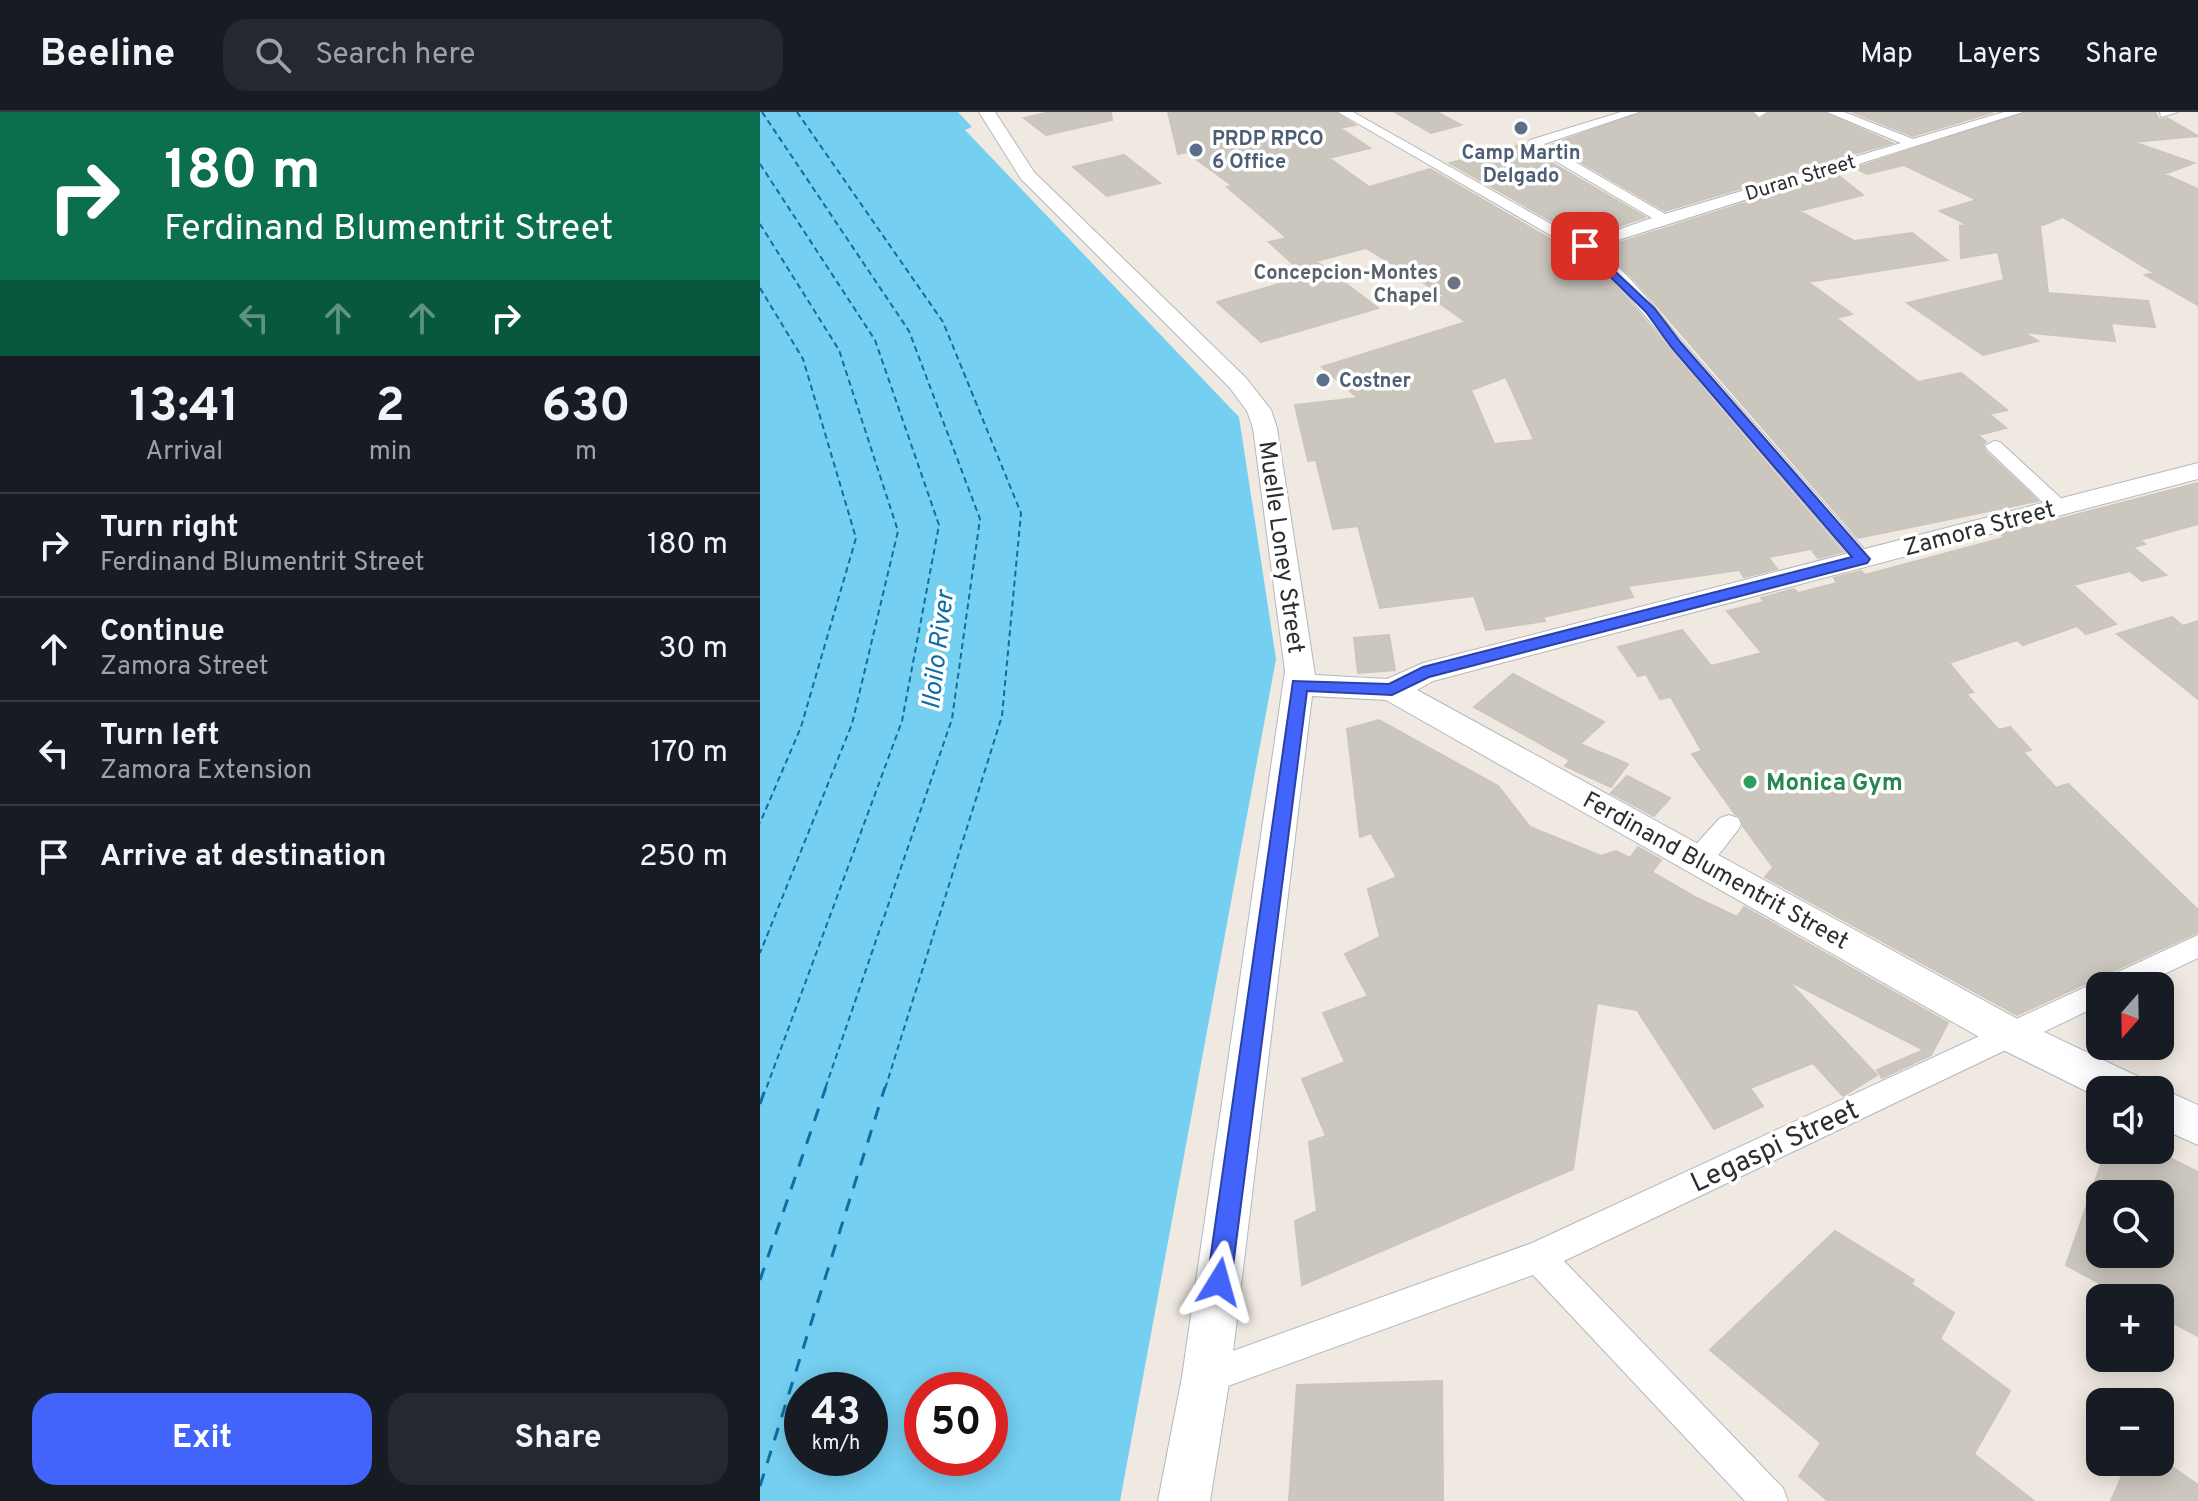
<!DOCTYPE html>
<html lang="en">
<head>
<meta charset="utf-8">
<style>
	:root { --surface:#171b24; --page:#242831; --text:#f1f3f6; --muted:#9ea1a6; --line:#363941; --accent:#4264fb }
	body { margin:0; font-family:Overpass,sans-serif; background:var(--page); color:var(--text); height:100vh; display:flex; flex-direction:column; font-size:30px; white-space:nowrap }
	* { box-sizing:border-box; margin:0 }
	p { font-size:26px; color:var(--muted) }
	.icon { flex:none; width:44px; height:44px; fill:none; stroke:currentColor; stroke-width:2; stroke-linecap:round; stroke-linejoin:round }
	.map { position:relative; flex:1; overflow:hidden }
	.drawer { display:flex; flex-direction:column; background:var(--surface); width:760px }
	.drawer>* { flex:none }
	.top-card { background:#0b6e4f; color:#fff; overflow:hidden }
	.needle { width:52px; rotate:200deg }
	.buttons { position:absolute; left:1326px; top:860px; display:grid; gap:16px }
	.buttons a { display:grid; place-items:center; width:88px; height:88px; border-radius:16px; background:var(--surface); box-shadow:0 4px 20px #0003; font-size:40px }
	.speed { position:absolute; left:24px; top:1260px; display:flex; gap:16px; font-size:40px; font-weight:700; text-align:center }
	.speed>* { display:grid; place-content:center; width:104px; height:104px; border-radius:50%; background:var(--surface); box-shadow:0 4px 20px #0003; line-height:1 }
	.speed small { font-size:20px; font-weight:400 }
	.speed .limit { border:12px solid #d22; background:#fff; color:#111 }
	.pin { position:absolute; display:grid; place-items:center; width:68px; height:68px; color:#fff; margin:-34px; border-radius:16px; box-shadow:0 4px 12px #0006 }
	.me { position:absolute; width:88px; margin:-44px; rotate:8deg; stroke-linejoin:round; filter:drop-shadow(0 0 6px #0008) }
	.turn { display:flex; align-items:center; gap:28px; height:168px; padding:0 32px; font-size:36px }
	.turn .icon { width:104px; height:104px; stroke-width:2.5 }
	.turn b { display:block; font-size:56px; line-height:68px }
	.lanes { display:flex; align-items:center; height:76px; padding:0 32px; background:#0003; justify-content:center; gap:40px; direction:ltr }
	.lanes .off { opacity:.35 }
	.eta { display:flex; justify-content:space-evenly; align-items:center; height:136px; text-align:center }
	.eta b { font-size:48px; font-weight:700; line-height:56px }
	.button { display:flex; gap:16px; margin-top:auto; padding:16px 32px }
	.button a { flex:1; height:92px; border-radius:24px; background:var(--accent); color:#fff; font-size:32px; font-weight:700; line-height:92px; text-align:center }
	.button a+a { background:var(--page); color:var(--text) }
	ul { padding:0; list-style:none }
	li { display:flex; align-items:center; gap:24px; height:104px; padding:0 32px; border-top:2px solid var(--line) }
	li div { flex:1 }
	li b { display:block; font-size:30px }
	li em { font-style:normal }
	header { display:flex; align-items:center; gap:48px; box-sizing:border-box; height:112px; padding:0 40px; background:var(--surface); border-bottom:2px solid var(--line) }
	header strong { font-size:38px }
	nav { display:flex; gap:44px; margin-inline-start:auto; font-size:28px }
	.search { width:560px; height:72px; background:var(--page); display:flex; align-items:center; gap:20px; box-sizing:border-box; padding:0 28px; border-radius:24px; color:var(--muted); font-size:30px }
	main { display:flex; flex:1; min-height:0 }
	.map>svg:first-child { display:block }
	.water { fill:#75cff0; fill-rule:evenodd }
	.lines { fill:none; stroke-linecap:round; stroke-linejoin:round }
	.ferry-far1 { stroke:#0d6fa3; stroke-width:2; stroke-dasharray:6 4; stroke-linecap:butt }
	.ferry { stroke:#0d6fa3; stroke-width:3; stroke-dasharray:13 11; stroke-linecap:butt }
	.building { fill:#cbc7bf; stroke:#cbc5ba; stroke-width:2; fill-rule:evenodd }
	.street-casing { stroke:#b4b7c1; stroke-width:2 }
	.secondary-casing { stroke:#b4b7c1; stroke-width:2 }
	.street { fill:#fff; fill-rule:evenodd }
	.secondary { fill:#fff; fill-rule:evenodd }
	.route { fill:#4264fb; stroke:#2b41a3; stroke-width:2 }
	.service-dot { fill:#5c6f8a; stroke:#fff; stroke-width:3 }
	.worship-dot { fill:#6b7280; stroke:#fff; stroke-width:3 }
	.leisure-dot { fill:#2e9e5b; stroke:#fff; stroke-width:3 }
	.labels { text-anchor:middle; stroke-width:7; stroke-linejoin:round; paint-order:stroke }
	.far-service-label { font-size:20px; font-weight:bold; fill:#4e5e75; stroke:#fff; text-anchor:start }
	.far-street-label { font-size:20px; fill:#2e2e2e; stroke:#fff }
	.far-worship-label { font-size:20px; font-weight:bold; fill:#5b616d; stroke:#fff; text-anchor:end }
	.street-label { font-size:24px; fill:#2e2e2e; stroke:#fff }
	.leisure-label { font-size:24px; font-weight:bold; fill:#27864d; stroke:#fff; text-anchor:start }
	.water-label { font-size:26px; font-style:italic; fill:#0d6fa3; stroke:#fff }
	.near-street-label { font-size:28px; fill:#2e2e2e; stroke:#fff }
</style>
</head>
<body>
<header>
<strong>Beeline</strong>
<div class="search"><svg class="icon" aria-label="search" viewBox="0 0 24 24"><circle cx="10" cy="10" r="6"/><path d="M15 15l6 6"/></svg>Search here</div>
<nav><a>Map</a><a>Layers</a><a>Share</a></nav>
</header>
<main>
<section class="drawer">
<div class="top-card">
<div class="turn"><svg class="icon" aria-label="right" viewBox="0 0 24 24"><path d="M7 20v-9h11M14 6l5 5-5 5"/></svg><div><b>180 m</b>Ferdinand Blumentrit Street</div></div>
<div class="lanes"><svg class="icon off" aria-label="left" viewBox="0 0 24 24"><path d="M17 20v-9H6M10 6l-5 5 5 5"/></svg><svg class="icon off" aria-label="ahead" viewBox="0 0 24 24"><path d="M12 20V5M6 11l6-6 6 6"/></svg><svg class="icon off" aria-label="ahead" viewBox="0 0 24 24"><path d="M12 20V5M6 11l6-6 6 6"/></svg><svg class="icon" aria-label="right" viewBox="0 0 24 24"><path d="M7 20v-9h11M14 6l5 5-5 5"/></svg></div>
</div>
<div class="eta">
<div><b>13:41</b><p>Arrival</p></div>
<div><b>2</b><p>min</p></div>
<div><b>630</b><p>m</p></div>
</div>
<ul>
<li><svg class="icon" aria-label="right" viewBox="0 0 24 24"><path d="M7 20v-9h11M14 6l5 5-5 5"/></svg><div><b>Turn right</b><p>Ferdinand Blumentrit Street</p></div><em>180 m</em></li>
<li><svg class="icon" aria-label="ahead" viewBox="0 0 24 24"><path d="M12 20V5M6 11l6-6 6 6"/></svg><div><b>Continue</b><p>Zamora Street</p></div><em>30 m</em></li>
<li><svg class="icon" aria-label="left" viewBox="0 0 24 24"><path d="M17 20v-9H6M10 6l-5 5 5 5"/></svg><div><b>Turn left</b><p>Zamora Extension</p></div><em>170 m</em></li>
<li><svg class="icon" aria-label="arrive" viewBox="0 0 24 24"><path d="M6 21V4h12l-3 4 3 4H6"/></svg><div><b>Arrive at destination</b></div><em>250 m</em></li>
</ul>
<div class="button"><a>Exit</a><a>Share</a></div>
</section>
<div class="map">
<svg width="1438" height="1389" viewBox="0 0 1438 1389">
	<rect width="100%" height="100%" fill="#efe9e1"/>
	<path class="water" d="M0,0H198L212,15L205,18L479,305L516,547L360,1389H0ZM42,1278H110V1346H42ZM162,1278H230V1346H162Z"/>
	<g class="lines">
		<path class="ferry-far1" d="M2,0L149,219L220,407L192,607L65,977
			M37,0L183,210L261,401L242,604L125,977
			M0,52L115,228L179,413L142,609L6,977
			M0,112L79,238L138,419L92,612L0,841
			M0,176L43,247L96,426L41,615L0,711"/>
		<path class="ferry" d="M0,992L6,975
			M0,1168L66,975
			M0,1374L125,975"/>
	</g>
	<path class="building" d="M290,0H351L352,8L286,23L264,6Z
		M408,0H575L595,13L580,16L610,36L569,46L609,75L670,57L814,141L846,162L1082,440L1058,446L1051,437L1008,445L1017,457L984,465L979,458L868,474L873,485L783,505L785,509L726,518L714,484L620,496L598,414L573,417L556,348L548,349L535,293L598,286L562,255L706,210L675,188L685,184L606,136L556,149L618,196L501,230L457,190L546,164L509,130L527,126L467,75L473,74L426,40L418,42ZM746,265L774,328L734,332L711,278Z
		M635,0H677L701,13L671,21Z
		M882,0H991L999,8L1010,0H1064L1132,31L1077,47L1073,45L1071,49L905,99L791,33Z
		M1092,0H1233L1153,24Z
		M1266,0H1395L1399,8L1407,6L1438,24L1373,30L1434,51L1404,62L1438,77V193L1385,163L1394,161L1303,105L1280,114L1288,181L1388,189L1395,215L1351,211L1355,229L1263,220L1278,229L1223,243L1147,191L1244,168L1238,140L1201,146L1200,114L1208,113L1180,99L1217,88L1144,53L1107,62L1095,56Z
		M767,31L768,37L885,105L823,127L690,51Z
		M364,43L400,71L347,84L313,55Z
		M1076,62L1103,83L1039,99L1094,129L1152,121L1187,148L1048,170L1092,202L1076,206L1158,270L1201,261L1247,298L1229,302L1246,316L1218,323L1226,330L1222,333L1226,340L1278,389L1098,426L874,167L840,137Z
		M1438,371V412L1380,428L1385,432L1373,435L1406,463L1382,469L1370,459L1313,473L1356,512L1326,522L1317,514L1263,533L1257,528L1189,551L1213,580L1206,582L1239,618L1250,615L1271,638L1263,640L1296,676L1308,672L1438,798V820L1257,903L1005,765L1012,757L1015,758L983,714L981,705L975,702L932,642L942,639L911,585L900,587L886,562L878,564L858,535L922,518L951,554L1002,541L967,499L1004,490L1001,486L1034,477L1038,481L1077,471L1074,466L1101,459L1105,463L1243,426L1242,422Z
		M1412,505L1423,514L1438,509V587L1357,522Z
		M629,523L635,558L598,561L594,526Z
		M753,562L844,610L820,632L868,652L851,675L805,654L810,648L714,595Z
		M619,608L738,674L770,715L841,744L856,739L870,746L878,735L901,748L892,760L937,786L977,805L984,795L1188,911L1171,943L1122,966L1117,958L1164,938L1027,868L1117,963L1083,984L1053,951L990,976L1003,994L954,1017L877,898L837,891L813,1057L542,1173L535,1109L557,1099L549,1030L566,1024L542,967L585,950L563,901L608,884L585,842L620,825L608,777L637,765L611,721L600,725L587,617Z
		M867,664L910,686L894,704L851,681Z
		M1346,1038H1394L1438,1060V1224L1400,1204V1186H1367L1306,1153ZM1340,1082H1400V1142H1340Z
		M1075,1119L1154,1168L1151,1172L1194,1201L1180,1227L1250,1279L1214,1342L1274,1389H1068L1039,1364L1061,1331L950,1238Z
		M682,1269L683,1389H529L537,1273Z
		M1368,1350H1405L1438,1373V1389H1351Z"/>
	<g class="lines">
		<g class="street-casing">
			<path id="street" d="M578,0H593L823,130L892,106L770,34V28L861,0H879L784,32L905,102L1141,31L1067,0H1084L1153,27L1244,0H1263L833,136C873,161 896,200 926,234C987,304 1048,373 1109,443L1112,447L1109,451H1095L848,160L816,138Z
				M994,0H1007L999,5Z
				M1400,0H1418L1401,5Z
				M1234,329L1240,330L1306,391L1308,395L1306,399H1292L1228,338L1225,334Z
				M969,703L978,706L981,712L978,718C965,733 950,762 928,755L925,748L928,741L960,706Z
				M1438,823V846L1379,874H1340V893L804,1149L1023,1376L1028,1389H985L773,1163L446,1282L434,1277L429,1265L434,1253L772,1131Z"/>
		</g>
		<g class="secondary-casing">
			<path id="secondary" d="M219,0H235L274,60L486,266L511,298L517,316L555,563L627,567L663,551L1438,351V367L673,569L657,578L1263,910L1379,965L1385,978H1340V986L1235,934L626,588L552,584L470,1265L450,1389H398L422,1265L525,559L493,316L487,299L470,276L261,67Z
				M1400,976L1438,993V1033L1400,1016V978H1395Z"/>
		</g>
		<use href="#street" class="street"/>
		<use href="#secondary" class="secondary"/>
	</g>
	<path class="route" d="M825,131L894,196L921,231L1110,447L1107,451L669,565L632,583L547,579L471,1170L468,1179L459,1183L450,1179L447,1170L533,569L629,572L663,555L1092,445L912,236L886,200L821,136L820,134Z"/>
	<g class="service-dot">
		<circle cx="761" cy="16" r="8"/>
		<circle cx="436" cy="38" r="8"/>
		<circle cx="563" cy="268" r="8"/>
	</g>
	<circle class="worship-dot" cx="694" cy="171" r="8"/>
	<circle class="leisure-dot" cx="990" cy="670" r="8"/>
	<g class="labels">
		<g class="far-service-label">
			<text x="452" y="33">PRDP RPCO<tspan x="452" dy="23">6 Office</tspan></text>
			<text x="761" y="47" text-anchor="middle">Camp Martin<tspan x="761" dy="23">Delgado</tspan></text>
			<text x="579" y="275">Costner</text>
		</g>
		<g class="far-street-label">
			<text transform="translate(1040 65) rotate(-17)" y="7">Duran Street</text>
		</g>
		<g class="far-worship-label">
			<text x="678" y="167">Concepcion-Montes<tspan x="678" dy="23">Chapel</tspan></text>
		</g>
		<g class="street-label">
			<text transform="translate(1219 416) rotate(-15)" y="8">Zamora Street</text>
			<text transform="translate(522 435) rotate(82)" y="8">Muelle Loney Street</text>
			<text transform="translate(956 758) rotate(29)" y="8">Ferdinand Blumentrit Street</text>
		</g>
		<g class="leisure-label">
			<text x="1006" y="678">Monica Gym</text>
		</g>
		<g class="water-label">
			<text transform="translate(177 538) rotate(-83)" y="9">Iloilo River</text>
		</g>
		<g class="near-street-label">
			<text transform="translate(1014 1033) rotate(-25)" y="10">Legaspi Street</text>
		</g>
	</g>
</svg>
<div class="buttons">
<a><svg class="needle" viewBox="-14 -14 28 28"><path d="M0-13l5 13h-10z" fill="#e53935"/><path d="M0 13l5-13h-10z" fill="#9ea1a6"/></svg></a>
<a><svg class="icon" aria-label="sound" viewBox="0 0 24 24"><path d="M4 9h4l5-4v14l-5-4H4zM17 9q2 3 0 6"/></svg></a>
<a><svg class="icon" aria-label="search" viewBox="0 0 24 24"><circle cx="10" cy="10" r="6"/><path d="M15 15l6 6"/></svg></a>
<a>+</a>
<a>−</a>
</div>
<div class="speed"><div>43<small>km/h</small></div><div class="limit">50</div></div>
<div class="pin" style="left:825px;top:134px;background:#d93025"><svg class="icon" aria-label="arrive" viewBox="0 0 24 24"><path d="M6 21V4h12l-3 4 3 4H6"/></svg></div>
<svg class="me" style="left:459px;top:1170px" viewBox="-20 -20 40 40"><path d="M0-17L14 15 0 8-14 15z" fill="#4264fb" stroke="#fff" stroke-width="4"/></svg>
</div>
</main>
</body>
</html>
